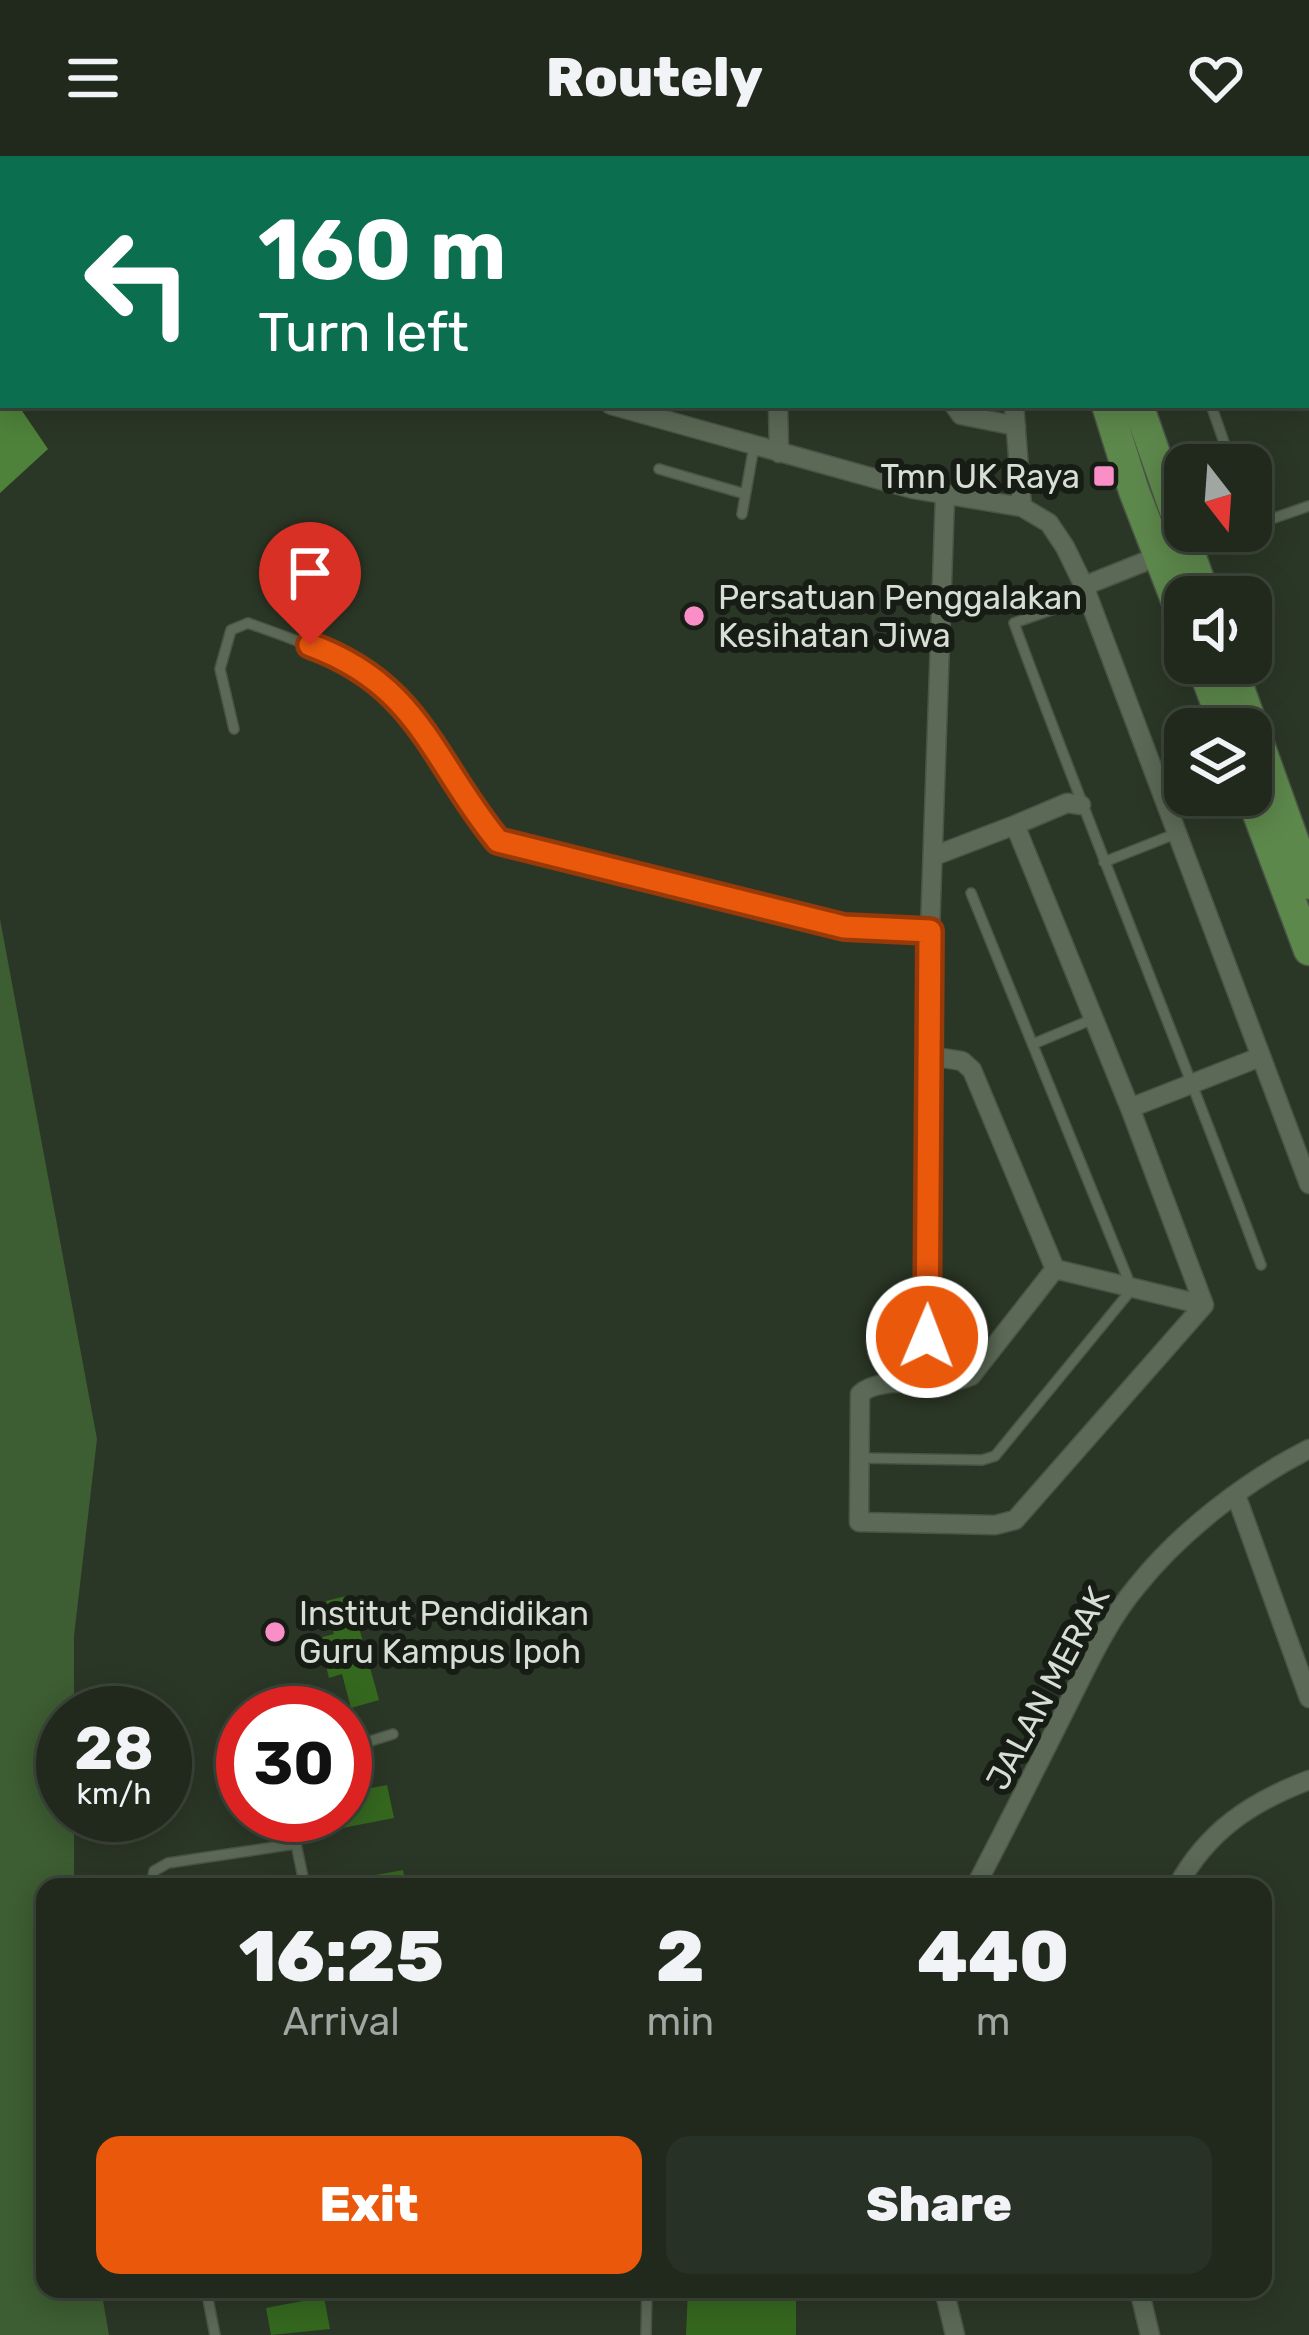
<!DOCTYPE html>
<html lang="en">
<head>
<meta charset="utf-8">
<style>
	:root { --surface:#20291c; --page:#283125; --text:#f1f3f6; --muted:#a2a6a3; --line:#3d453b; --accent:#ea580c }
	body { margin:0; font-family:Rubik,sans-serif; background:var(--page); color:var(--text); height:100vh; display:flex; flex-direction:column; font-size:45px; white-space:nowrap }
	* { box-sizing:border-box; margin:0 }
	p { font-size:39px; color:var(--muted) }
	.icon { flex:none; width:66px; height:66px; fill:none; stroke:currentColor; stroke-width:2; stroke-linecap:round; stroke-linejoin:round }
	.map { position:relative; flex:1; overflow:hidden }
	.sheet { position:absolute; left:36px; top:1722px; width:1236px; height:420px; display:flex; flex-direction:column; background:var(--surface); border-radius:24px; box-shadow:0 6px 30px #0003,0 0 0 3px var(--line) }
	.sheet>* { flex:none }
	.top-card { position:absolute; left:0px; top:0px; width:1311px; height:252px; box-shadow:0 6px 30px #0003,0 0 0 3px var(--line); background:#0b6e4f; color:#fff; overflow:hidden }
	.needle { width:78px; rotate:163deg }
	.controls { position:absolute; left:1164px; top:288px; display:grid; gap:24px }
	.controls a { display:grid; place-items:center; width:108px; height:108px; border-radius:24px; background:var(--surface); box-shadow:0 6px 30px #0003,0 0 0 3px var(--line); font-size:60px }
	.speed { position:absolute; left:36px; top:1530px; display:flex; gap:24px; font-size:60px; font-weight:700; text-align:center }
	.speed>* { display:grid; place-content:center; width:156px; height:156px; border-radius:50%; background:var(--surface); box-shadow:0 6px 30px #0003,0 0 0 3px var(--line); line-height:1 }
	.speed small { font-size:30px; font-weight:400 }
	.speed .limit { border:18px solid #d22; background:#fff; color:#111 }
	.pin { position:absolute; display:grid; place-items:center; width:102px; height:102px; color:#fff; margin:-123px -51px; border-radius:50% 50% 50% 0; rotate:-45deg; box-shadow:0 0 12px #0007 }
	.pin .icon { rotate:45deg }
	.me { position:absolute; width:132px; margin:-66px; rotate:1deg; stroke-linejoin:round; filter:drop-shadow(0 0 9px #0008) }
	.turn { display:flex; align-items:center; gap:42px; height:252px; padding:0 60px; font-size:54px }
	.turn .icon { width:156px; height:156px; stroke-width:2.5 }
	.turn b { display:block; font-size:84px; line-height:102px }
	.eta { display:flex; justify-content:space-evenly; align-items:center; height:204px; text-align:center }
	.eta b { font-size:72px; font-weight:800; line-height:84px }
	.primary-button { display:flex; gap:24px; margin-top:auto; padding:24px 60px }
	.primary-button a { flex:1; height:138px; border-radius:24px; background:var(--accent); color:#fff; font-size:48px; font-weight:800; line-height:138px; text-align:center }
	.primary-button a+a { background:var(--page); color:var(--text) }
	header { display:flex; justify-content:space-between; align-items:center; height:156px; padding:0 60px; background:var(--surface); font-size:54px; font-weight:800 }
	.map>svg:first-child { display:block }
	.green { fill:#3d5d32 }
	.water { fill:#4e823a }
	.building { fill:#35681f }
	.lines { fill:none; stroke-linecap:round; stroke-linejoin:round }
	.service-casing { stroke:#4a5446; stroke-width:12 }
	.minor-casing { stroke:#4a5446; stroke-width:21 }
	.primary-casing { stroke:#4a5446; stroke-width:33 }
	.service { stroke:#5b6956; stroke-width:9 }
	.minor { stroke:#5b6956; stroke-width:18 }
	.primary { stroke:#5d884c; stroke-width:30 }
	.route-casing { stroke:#983908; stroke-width:30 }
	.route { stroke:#ea580c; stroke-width:21 }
	.poi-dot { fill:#fa8fc8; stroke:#171d15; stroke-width:4.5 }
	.labels { text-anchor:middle; stroke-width:12; stroke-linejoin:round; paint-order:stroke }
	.poi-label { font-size:33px; fill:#d7dfd4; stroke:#171d15; text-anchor:start }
	.street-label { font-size:33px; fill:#d7dfd4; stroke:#171d15 }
</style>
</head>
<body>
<header><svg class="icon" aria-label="menu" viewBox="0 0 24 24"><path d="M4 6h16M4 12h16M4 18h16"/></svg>Routely<svg class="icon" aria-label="heart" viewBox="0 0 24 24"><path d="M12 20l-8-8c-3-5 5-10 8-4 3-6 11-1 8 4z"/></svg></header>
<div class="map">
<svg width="1309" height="2179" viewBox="0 0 1309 2179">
	<rect width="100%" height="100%" fill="#2b3726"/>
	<path class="green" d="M0,763L97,1283L74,1480V1557H63V1659H74V1731H45V2133H101L109,2179H0Z"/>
	<path class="water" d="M0,223L3,249H18L48,293L0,337V400Z"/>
	<path class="building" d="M350,1439L379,1544L351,1552L342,1518L329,1522L319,1482L334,1478L326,1445Z
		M387,1629L394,1662L332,1674L328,1659H345V1637Z
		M403,1714L406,1731H349L348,1724Z
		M688,2133H796V2179H686Z
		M324,2141L330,2173L271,2179L266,2152Z"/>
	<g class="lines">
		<g class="service-casing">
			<path id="service" d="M1173,3L1176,0
				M1211,249L1232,309
				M659,313L745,338
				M742,358L754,290
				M1251,370L1309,350
				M1192,391L1237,375
				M1088,441L1014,467C1093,682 1181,894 1261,1109
				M234,573L220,513L231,474L248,467C332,497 385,514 437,591C458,622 475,656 498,685L844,771L930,775
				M1104,706L1175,678
				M1033,888L1093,863
				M858,1302L982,1304L995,1300L1132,1133L971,737
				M345,1593L393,1578
				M290,1659L305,1731
				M151,1731L154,1715L168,1707L295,1688
				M1263,1971L1265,1970
				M206,2133L215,2179
				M646,2179L647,2133"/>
		</g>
		<g class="minor-casing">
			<path id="minor" d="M372,0L373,3
				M485,3L493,0
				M673,3L674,0
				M611,249L913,333L1022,351L1049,367L1065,391L1084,430L1309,1028
				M778,249L779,297
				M954,249L961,259L1016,270
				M1014,249L1022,351
				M1084,430L1159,400
				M1015,669L1067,647L1081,649
				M934,700L1015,669L1130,952L1204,1149
				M930,900L962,905L972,914L1055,1113L971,1220C939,1234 882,1217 860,1238L859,1366L995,1369L1015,1364L1204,1149
				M1130,952L1260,901
				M1055,1113L1204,1149
				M927,1228L930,775L945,340
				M1236,1339L1309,1542
				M975,1731C1005,1674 1034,1616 1063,1558C1085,1515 1105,1468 1137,1430C1181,1375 1246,1325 1309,1293
				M1177,1731C1207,1675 1251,1646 1309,1624
				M944,2133L955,2179
				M1139,2133L1150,2179"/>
		</g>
		<g class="primary-casing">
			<path id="primary" d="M1048,0L1049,3
				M1071,0V3
				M1107,249L1134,335L1185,467
				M1138,249L1205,441
				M1201,507L1226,573
				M1230,507L1309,728
				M1251,639L1309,794"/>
		</g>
		<use href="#service" class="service"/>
		<use href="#minor" class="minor"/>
		<use href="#primary" class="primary"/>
	</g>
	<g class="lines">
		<g class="route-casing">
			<path id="route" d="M310,489C420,529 432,605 498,685L844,771L930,775L927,1181"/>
		</g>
		<use href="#route" class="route"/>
	</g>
	<g class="poi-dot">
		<rect x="1092" y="308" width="24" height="24" rx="6"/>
		<circle cx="694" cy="460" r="12"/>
		<circle cx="275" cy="1476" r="12"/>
	</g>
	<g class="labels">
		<g class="poi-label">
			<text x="1080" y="332" text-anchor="end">Tmn UK Raya</text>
			<text x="718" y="453">Persatuan Penggalakan<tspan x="718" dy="38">Kesihatan Jiwa</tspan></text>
			<text x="299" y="1469">Institut Pendidikan<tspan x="299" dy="38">Guru Kampus Ipoh</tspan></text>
		</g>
		<g class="street-label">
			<text transform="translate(1047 1532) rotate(-62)" y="12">JALAN MERAK</text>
		</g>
	</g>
</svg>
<div class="controls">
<a><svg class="needle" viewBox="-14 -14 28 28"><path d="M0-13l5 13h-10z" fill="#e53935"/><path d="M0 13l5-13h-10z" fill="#a2a6a3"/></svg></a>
<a><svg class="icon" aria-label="sound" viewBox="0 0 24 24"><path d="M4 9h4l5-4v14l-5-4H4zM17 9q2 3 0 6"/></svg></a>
<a><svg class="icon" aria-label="layers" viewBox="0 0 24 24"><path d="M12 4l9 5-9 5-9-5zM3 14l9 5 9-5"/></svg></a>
</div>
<div class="speed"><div>28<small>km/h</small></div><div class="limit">30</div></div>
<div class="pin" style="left:310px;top:489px;background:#d93025"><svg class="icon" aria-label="arrive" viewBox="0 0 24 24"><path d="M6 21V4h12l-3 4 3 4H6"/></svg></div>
<svg class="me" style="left:927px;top:1181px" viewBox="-20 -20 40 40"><circle r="17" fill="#ea580c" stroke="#fff" stroke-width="3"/><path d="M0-11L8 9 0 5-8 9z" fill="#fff"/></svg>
<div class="top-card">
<div class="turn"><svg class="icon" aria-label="left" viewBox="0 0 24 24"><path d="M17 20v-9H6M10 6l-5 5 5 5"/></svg><div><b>160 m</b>Turn left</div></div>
</div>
<section class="sheet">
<div class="eta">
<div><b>16:25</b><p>Arrival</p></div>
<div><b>2</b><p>min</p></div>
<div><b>440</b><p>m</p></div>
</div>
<div class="primary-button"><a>Exit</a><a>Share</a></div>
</section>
</div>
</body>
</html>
